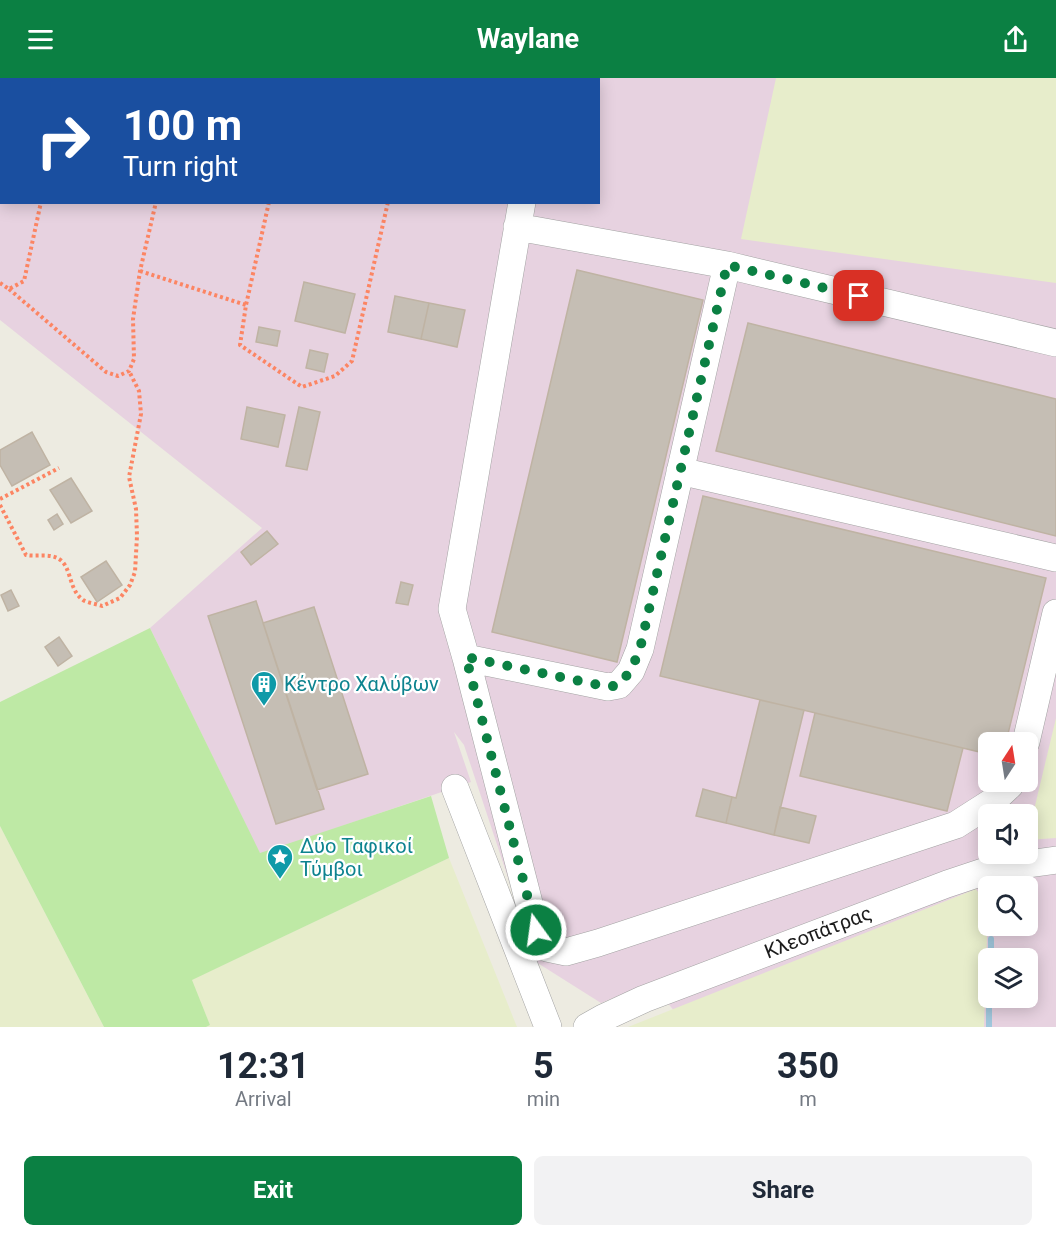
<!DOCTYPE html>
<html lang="en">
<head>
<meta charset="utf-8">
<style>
	:root { --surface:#fff; --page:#f2f2f3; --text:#1f2937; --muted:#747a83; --accent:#0b8043 }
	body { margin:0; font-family:Roboto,sans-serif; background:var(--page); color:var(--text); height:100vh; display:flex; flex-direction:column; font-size:22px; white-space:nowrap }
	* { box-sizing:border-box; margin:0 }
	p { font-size:20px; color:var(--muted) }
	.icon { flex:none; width:33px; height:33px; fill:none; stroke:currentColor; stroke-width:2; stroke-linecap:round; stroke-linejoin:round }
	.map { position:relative; height:949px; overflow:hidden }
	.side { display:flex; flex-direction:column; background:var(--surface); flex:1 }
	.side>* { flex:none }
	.top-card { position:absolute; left:0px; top:0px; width:600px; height:126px; box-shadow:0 3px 15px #0003; background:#1a4fa0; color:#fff; overflow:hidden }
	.needle { width:39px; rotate:12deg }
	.tools { position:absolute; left:978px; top:654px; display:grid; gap:12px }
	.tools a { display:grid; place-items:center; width:60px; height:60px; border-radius:9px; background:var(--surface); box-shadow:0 3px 15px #0003; font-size:30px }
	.pin { position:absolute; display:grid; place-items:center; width:51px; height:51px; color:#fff; margin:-26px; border-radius:12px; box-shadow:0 3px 9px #0006 }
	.me { position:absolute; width:66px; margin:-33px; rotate:346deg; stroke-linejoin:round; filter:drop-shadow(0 0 4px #0008) }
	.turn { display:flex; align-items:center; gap:21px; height:126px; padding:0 24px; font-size:27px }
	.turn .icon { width:78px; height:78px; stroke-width:2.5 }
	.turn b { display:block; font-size:42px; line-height:51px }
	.eta { display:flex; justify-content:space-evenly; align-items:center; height:102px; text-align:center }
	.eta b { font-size:36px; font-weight:700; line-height:42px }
	.button { display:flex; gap:12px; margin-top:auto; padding:12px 24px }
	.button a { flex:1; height:69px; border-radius:9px; background:var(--accent); color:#fff; font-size:24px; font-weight:700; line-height:69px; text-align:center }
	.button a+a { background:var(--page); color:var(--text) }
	header { display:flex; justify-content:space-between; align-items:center; height:78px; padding:0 24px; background:var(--accent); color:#fff; font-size:27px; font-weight:700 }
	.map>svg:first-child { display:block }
	.industrial { fill:#e7d2e0; fill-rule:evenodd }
	.farmland { fill:#e7edcb }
	.grass { fill:#bee9a5 }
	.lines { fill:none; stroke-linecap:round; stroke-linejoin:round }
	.stream { stroke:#a0c7dc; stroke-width:6 }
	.building { fill:#c5beb4; stroke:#bfb3a3; stroke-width:1.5 }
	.minor-casing { stroke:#a3a3a3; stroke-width:28 }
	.path { stroke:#fc8563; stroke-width:4; stroke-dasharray:3 3; stroke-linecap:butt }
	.minor { stroke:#fff; stroke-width:27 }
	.route { stroke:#0b8043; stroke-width:10; stroke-dasharray:0 18 }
	.labels { text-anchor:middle; stroke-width:4.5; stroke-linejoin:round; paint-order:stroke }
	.culture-label { font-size:20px; fill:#0d838f; stroke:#fff; text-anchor:start }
	.street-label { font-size:20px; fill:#1c1c1c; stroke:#fff }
</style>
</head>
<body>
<header><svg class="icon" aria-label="menu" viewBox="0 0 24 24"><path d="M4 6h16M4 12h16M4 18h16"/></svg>Waylane<svg class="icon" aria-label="share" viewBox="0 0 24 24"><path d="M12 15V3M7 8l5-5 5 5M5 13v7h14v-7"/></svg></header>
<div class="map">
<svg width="1056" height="949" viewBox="0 0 1056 949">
	<rect width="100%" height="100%" fill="#edebe1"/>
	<path class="industrial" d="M0,0H1056V949H687L651,904L601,925L536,884L464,667L454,654L471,704L260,776L150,550L262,450L0,242ZM2,2H598V124H2ZM988,664H1028V704H988ZM988,736H1028V776H988ZM988,808H1028V848H988ZM988,880H1028V920H988Z"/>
	<path class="farmland" d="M776,0H1056V205L741,161Z
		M1056,640V760L1028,762V757Z
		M0,748L104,949H0Z
		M449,780L517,949H206L210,947L191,902Z
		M976,811L988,829L984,949H628Z"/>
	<path class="grass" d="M150,550L260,775L431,718L449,780L192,902L210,947L206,949H104L0,748V624Z"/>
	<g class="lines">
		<path class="stream" d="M991,880V861
			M989,949V920"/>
	</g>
	<path class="building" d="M577,192L703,222L617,584L492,554Z
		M304,204L355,216L345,255L295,243Z
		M395,218L429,225L421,261L388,254Z
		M429,225L465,232L457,269L421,261Z
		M748,245L1056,321V458L716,373Z
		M259,249L280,253L277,268L256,264Z
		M310,272L328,276L324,294L306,290Z
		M247,329L285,337L278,369L241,361Z
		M299,329L320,334L307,392L286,388Z
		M32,354L50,387L12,408L0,387V372Z
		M71,400L92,433L71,445L50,412Z
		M703,418L1046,500L1006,664H988V676L660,598Z
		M57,436L63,446L54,452L48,442Z
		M267,453L278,466L251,487L241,474Z
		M106,483L122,507L97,524L81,499Z
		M401,504L413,507L408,527L396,525Z
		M11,512L19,528L8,533L1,517Z
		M256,523L324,731L276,746L208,538Z
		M314,529L368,696L317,712L263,545Z
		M59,559L72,578L58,588L45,569Z
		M760,622L804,632L774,757L726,745L732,719L736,720Z
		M815,635L963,670L947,733L800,698Z
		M703,711L732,719L726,745L696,738Z
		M780,729L816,738L809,765L774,757Z"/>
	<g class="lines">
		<g class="minor-casing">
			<path id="minor" d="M548,2L549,0
				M517,149L727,187L1056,265
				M727,187L640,571L631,593L619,607L608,609L466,580L536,852L547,870L566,874L598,865L956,747L992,724L1010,707L1012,704
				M680,393L1056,480
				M466,580L452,531L522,124
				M1026,664L1056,535
				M455,710L548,949
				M587,949L603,940L644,921L947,806L992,791L1056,782"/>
		</g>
		<path class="path" d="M68,2V0
			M185,2V0
			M297,2V0
			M416,2V0
			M269,124L246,227L240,267L302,309L335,298L352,283L388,124
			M140,193L246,227
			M0,205L9,211L24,203L41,124
			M9,211L106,294L118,298L129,293L134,281L133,241L140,193L156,124
			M0,421L59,390
			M0,427L26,477C36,479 50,475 59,481C72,489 68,511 83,522C88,525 97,526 102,528L120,520L130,507L135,494L137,458L136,431L129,399L141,336L139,313L129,293"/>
		<use href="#minor" class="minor"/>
	</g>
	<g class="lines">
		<path class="route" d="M536,852L466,579L608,609L619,607L631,592L640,571L727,187L859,218"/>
	</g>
	<defs>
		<g id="building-pin" transform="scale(1.35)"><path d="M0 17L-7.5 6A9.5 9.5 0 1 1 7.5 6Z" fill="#0f9aa8" stroke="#fff"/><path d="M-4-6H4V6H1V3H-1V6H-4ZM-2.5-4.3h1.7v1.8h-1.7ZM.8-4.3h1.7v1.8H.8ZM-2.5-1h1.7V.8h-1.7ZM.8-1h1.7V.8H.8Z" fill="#fff"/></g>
		<g id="sight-pin" transform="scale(1.35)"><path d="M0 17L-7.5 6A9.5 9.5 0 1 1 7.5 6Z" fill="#0f9aa8" stroke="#fff"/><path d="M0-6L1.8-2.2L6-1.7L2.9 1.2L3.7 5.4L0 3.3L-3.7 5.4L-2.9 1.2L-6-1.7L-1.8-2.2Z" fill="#fff"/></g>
	</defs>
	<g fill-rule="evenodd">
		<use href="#building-pin" x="264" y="606"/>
		<use href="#sight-pin" x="280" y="779"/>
	</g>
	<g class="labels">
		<g class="culture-label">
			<text x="284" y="613">Κέντρο Χαλύβων</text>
			<text x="300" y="775">Δύο Ταφικοί<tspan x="300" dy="23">Τύμβοι</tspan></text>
		</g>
		<g class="street-label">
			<text transform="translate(818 854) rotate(-21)" y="7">Κλεοπάτρας</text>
		</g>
	</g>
</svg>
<div class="tools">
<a><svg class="needle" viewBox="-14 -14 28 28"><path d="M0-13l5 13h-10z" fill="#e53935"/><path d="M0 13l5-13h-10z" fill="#747a83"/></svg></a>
<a><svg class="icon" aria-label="sound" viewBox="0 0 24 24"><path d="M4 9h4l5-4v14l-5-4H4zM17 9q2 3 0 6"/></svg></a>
<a><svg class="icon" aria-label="search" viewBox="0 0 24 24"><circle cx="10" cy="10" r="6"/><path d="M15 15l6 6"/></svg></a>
<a><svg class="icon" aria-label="layers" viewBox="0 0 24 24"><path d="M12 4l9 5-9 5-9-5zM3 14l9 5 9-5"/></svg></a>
</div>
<div class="pin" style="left:859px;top:218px;background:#d93025"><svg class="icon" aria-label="arrive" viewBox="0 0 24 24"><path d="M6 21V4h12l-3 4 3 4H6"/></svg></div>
<svg class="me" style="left:536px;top:852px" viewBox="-20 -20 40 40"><circle r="17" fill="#0b8043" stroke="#fff" stroke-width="3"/><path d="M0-11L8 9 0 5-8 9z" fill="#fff"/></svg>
<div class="top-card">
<div class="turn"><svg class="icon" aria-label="right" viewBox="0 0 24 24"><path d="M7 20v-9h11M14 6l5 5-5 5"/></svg><div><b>100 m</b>Turn right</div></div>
</div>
</div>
<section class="side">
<div class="eta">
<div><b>12:31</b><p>Arrival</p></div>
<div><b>5</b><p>min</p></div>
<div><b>350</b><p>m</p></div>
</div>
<div class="button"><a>Exit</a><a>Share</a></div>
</section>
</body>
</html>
